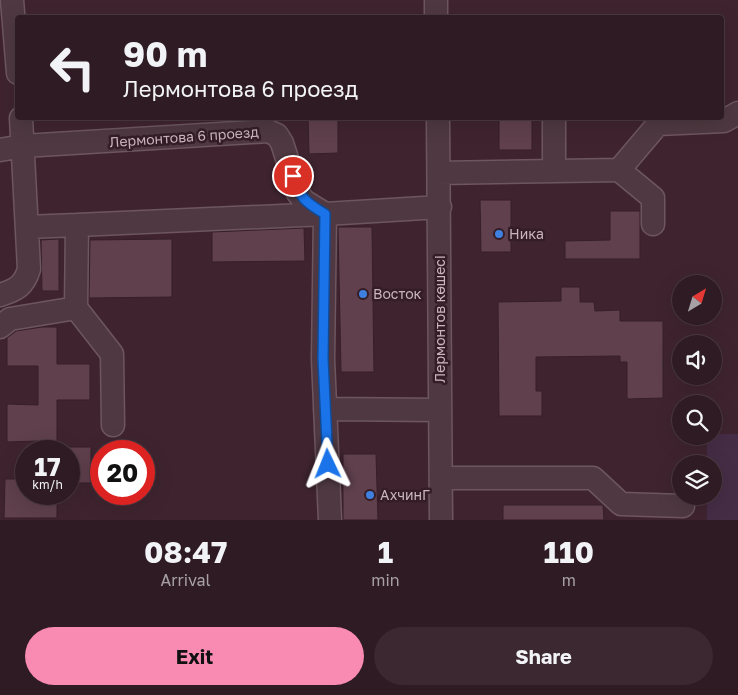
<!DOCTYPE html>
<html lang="en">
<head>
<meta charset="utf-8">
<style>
	:root { --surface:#2f1b23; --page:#3b2830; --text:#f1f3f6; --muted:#a7a1a6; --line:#4a3941; --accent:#f98bb2 }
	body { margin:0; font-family:"Golos Text",sans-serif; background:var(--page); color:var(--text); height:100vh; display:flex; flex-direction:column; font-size:19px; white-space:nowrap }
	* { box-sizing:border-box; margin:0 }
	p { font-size:16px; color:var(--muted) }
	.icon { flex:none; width:28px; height:28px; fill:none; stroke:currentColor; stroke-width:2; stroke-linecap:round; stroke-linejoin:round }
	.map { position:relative; height:520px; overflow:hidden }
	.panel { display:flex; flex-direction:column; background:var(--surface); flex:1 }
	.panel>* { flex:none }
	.banner { position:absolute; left:15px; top:15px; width:709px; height:105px; border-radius:5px; box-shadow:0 5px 20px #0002,0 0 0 1px var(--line); background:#2f1b23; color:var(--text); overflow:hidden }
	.needle { width:32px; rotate:38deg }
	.fabs { position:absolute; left:672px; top:275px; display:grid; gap:10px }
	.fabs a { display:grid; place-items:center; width:50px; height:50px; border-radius:50%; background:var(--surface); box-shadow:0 5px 20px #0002,0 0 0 1px var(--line); font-size:25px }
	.speed { position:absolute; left:15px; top:440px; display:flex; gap:10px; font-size:25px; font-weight:700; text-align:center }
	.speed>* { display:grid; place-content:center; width:65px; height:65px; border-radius:50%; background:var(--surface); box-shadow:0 5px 20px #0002,0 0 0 1px var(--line); line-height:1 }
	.speed small { font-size:12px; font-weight:400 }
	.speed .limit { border:8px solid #d22; background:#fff; color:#111 }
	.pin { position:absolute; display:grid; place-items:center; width:42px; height:42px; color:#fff; margin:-21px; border:2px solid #fff; border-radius:50%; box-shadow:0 1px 5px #0007 }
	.me { position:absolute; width:55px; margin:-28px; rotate:358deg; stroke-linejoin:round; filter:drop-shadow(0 0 4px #0008) }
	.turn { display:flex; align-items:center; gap:18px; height:105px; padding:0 25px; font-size:22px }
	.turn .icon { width:65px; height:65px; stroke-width:2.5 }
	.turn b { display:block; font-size:35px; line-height:42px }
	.eta { display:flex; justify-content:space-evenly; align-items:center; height:85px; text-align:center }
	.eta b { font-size:30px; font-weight:700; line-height:35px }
	.cta { display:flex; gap:10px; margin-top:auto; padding:10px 25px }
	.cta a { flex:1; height:58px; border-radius:30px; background:var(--accent); color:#111; font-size:20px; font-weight:700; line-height:58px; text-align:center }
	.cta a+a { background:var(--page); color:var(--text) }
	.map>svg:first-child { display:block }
	.green { fill:#462d46 }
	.building { fill:#5f404c; stroke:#361f28 }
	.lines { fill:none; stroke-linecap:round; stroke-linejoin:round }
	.minor-casing { stroke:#6d565f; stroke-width:25 }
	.minor { stroke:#4f3841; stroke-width:22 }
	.route-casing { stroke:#114b97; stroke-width:12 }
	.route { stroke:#1a73e8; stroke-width:9 }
	.shop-dot { fill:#3f7fe0; stroke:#341d26; stroke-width:2 }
	.labels { text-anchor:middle; stroke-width:5; stroke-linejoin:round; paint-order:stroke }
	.street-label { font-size:14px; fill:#cab5bc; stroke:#341d26 }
	.poi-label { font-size:14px; fill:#cab5bc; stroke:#341d26; text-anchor:start }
</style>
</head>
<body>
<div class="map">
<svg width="738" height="520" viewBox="0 0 738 520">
	<rect width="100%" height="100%" fill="#3f242f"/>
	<path class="green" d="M714,434H738V520H707V496H714V464H707V436H714Z"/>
	<path class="building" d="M308,118H338V153L309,154Z
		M499,118H532V150H499Z
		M480,200H511V252H481Z
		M610,211H640V259H565V241L610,240Z
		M338,227H372L374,372H341Z
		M304,228L305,261L212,262V232Z
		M59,239V291H42L41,240Z
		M172,239V297L89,298L90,240Z
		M561,287H580V302H594L595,311L620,310V321H663V398L627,399V362H620V356L536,357V391H542V416H499L498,302L561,301Z
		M42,327H57V364H90V400H57V451H38V441L7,442V404L38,405V366H7V338L16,331Z
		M69,447H91V483H69Z
		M343,454H376L378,520H343Z
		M5,479H26V494H57V518H4Z
		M503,505H603L604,520H503Z"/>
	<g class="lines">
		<g class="minor-casing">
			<path id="minor" d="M12,0L18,73
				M436,0V18
				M438,118L441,520
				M554,118V171
				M0,150L23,146L268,131L277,135L282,143L298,193L304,201L325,214L440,207
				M619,170L658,124L724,121L738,113
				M439,173L619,170L653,198V224
				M27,227L77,225
				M0,295C16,290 24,286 29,269L21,118
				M76,308L112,354L113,425
				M0,327L10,319L76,308L77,225L325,214L323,359L330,520
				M325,409L440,410
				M441,478H593L621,504L683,506"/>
		</g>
		<use href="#minor" class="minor"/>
	</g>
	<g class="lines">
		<g class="route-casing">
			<path id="route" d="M293,176C300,198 305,202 325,214L323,359L328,464"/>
		</g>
		<use href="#route" class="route"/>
	</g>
	<g class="shop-dot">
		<circle cx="499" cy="234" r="5"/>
		<circle cx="363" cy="294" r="5"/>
		<circle cx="370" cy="495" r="5"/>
	</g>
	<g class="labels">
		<g class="street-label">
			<text transform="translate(184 137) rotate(-4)" y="5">Лермонтова 6 проезд</text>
			<text transform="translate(440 319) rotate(-90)" y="5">Лермонтов көшесі</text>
		</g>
		<g class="poi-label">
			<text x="509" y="239">Ника</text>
			<text x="373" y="299">Восток</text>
			<text x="380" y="500">АхчинГ</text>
		</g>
	</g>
</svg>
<div class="fabs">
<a><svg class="needle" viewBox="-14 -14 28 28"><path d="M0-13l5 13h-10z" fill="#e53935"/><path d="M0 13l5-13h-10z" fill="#a7a1a6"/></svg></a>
<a><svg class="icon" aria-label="sound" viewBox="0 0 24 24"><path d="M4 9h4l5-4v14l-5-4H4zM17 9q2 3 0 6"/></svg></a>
<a><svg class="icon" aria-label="search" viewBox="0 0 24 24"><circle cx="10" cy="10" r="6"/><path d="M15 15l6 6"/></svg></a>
<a><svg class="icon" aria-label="layers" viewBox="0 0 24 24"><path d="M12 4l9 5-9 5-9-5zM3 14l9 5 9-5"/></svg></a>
</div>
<div class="speed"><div>17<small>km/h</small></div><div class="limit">20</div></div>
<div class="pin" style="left:293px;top:176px;background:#d93025"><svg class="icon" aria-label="arrive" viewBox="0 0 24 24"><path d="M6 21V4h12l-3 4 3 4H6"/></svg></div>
<svg class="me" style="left:328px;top:464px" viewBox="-20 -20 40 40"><path d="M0-17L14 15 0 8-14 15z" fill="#1a73e8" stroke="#fff" stroke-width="4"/></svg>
<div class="banner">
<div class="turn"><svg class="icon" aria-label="left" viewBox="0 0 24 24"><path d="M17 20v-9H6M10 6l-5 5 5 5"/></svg><div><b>90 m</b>Лермонтова 6 проезд</div></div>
</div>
</div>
<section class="panel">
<div class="eta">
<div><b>08:47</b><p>Arrival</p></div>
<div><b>1</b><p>min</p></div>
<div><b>110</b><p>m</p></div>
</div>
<div class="cta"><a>Exit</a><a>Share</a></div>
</section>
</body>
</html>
